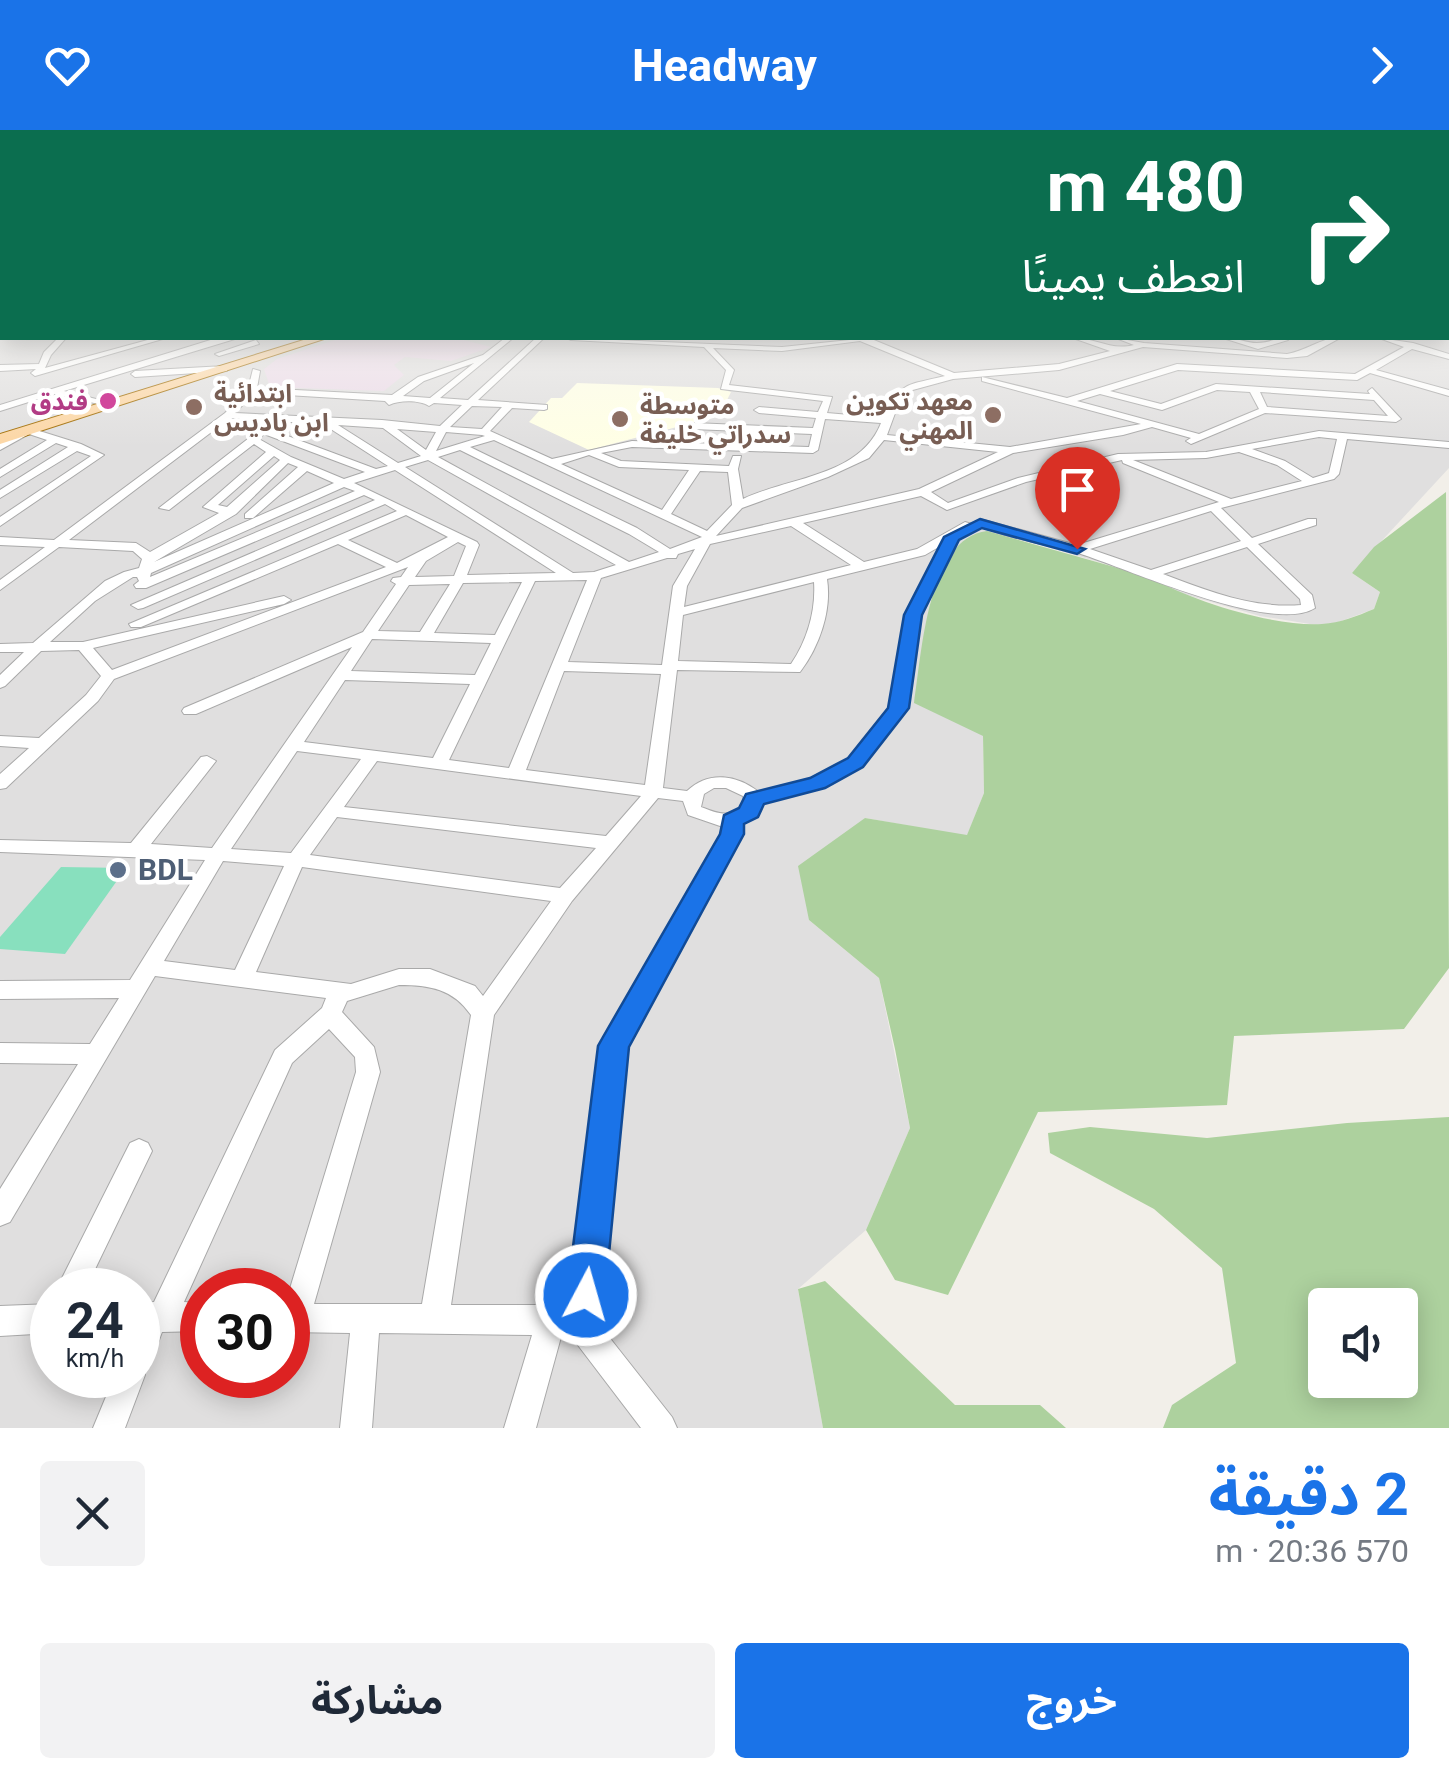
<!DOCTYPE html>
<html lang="ar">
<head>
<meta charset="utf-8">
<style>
	:root { --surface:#fff; --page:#f2f2f3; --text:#1f2937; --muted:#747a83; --accent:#1a73e8 }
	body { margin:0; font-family:Roboto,"Noto Sans Arabic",sans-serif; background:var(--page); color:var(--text); direction:rtl; height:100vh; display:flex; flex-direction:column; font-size:38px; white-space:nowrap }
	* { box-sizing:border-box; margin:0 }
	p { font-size:32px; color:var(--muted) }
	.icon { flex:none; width:55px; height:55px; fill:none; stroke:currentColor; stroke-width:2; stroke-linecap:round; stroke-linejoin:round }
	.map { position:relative; height:1298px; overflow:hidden; direction:ltr }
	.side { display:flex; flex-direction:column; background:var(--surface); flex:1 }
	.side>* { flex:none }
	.top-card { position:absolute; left:0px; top:0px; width:1450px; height:210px; box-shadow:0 5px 25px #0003; direction:rtl; background:#0b6e4f; color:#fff; overflow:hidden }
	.controls { position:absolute; left:1308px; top:1158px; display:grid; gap:20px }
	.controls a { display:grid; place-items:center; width:110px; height:110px; border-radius:10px; background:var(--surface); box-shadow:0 5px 25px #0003; font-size:50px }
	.speed { position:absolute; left:30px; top:1138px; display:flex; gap:20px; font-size:50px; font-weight:700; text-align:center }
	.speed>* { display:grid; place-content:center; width:130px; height:130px; border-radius:50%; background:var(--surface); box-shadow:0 5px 25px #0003; line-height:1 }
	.speed small { font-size:25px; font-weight:400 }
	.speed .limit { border:15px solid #d22; background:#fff; color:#111 }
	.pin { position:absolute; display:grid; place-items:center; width:85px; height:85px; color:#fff; margin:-102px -42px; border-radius:50% 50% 50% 0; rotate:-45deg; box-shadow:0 0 10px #0007 }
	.pin .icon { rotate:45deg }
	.me { position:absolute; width:110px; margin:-55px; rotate:6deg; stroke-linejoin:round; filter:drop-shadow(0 0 8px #0008) }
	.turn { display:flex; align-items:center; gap:35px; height:210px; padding:0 40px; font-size:45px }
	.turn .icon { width:130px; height:130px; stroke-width:2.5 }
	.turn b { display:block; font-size:70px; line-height:85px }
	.round { display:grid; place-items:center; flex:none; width:105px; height:105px; border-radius:10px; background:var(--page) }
	.headline { display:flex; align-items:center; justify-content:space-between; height:170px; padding:0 40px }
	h1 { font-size:60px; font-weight:700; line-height:75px; color:var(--accent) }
	.primary-button { display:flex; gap:20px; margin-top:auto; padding:20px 40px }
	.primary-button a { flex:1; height:115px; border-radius:10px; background:var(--accent); color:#fff; font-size:40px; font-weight:700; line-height:115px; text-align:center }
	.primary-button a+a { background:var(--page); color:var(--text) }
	header { display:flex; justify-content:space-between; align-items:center; height:130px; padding:0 40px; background:var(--accent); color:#fff; font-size:45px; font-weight:700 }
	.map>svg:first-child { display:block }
	.residential { fill:#e0dfdf; fill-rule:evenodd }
	.industrial { fill:#ebdbe8 }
	.education { fill:#ffffe5 }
	.forest { fill:#add19e; fill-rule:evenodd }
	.pitch { fill:#88e0be }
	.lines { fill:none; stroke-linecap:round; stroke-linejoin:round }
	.minor-casing { stroke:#a9a9a9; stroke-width:2 }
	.primary-casing { stroke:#a06b00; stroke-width:2 }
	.minor { fill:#fff; fill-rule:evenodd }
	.primary { fill:#fcd6a4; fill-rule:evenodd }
	.route { fill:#1a73e8; stroke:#114b97; stroke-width:2.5 }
	.hotel-dot { fill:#d1479c; stroke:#fff; stroke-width:4 }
	.education-dot { fill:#8d6e63; stroke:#fff; stroke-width:4 }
	.service-dot { fill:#5c6f8a; stroke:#fff; stroke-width:4 }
	.labels { text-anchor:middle; stroke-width:9; stroke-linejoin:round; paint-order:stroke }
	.far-education-label { font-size:25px; font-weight:bold; fill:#785e54; stroke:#fff; text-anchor:start }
	.far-hotel-label { font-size:25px; font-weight:bold; fill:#b23c85; stroke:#fff; text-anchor:end }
	.service-label { font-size:30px; font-weight:bold; fill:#4e5e75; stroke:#fff; text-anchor:start }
</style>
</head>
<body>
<header><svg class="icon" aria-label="forward" viewBox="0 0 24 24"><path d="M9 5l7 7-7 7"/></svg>Headway<svg class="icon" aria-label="heart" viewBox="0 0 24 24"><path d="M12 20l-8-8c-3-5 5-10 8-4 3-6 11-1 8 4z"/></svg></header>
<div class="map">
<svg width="1449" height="1298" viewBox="0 0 1449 1298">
	<rect width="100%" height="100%" fill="#f2efe9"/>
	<path class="residential" d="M0,137L2,208H1448L1449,166V338L1352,443L1380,462L1374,479L1336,493L1316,495L1260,486L1173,461L1150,447L1006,405L931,465L930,473L983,606L984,663L967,706L865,688L809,790L879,848L910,998L866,1100L798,1159L823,1298H0ZM52,1160H138V1245H52ZM202,1160H288V1245H202Z"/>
	<path class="industrial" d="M341,208H456L491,217L451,231L405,227L394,235L404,245L384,261L270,257L264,239L277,229Z"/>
	<path class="education" d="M577,253L718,258L731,262L719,286L589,320L529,292L551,268H562Z"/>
	<path class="forest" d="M1446,362L1449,838L1404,899L1234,906L1227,975L1038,982L948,1165L895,1150L866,1100L910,998L895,919L879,848L809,790L798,736L865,688L967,705L984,663L983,606L914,573C922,524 927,408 987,401L1150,447C1191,471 1274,497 1322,494C1340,493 1357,486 1374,479L1380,462L1352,443L1374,417Z
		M1449,987V1298H1163L1172,1275L1236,1233L1222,1138L1154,1079L1050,1023L1048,1003L1090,997L1207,1008L1347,993ZM1325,1175H1400V1250H1325Z
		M825,1151L955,1275H1040L1066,1298H823L798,1159Z"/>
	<path class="pitch" d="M61,737L126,738L65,824L0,819V807Z"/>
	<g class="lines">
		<g class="minor-casing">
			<path id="minor" d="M0,153H2V157H0Z
				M1448,157H1449V161H1448Z
				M1448,191H1449V195H1448Z
				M58,208H66L51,225L45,238L155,208H166L35,246L31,243L36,239L0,241V235L39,234L44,222Z
				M217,208H238L64,261L112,273V277L54,264L0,281V275Z
				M505,208H513L440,268L468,270L536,208H544L478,270L547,275V279L544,280L512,278L490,301L552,329L632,311L809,317L812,304L693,299L688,296L693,293L813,298L816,288L759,283L754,280L759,277L818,282L823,271L721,259L726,240L704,217L571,210L567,208L782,217L869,208L954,243L1059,234L1110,221L1073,208C1097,208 1110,221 1134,215L1116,208L1144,213L1287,224C1306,221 1322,207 1340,208L1307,226L1287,228L1143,217L1059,240L953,249L909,261L901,267L887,305L1010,317L1141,294L982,251V247L1067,268L1177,234L1355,244L1404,217L1379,208L1413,213L1449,224V229L1412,219L1376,240L1449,260V266L1370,243L1357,250L1178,240L1110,261L1161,274L1216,254L1370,264L1368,261L1372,258L1401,289L1396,292L1265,283L1191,314L1186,311L1191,308L1152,297L1123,305L1013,323L931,362L948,373L1018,348L1118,324L1206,322L1319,301L1449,312V318L1347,309L1339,344L1334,349L1221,378L1252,408L1308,389H1316V395L1258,414L1312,465L1315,478C1273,505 1126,438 1078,423C1049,414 998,407 974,393L980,389L1077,415L1219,372L1123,333L1122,330L1026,352L947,380L921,366L803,393L864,432L917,419L965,392L975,395L958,406L954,421L920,485L904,581L862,636L823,657L762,673C763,682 750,691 741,693V704L625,917L598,1193L672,1287L677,1298H641L574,1210L561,1207L536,1298H504L532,1205L379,1203L372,1298H340L350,1203L288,1202V1165L356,942L355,927L329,899L292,933L184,1172L202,1173V1201L162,1202L149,1237L143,1239L145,1245L125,1298H93L115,1245H138V1173L154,1172L275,920L322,878L326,868L155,846L10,1092L0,1096V1059L78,934L0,933V913L90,914L119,868L0,869V851L130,850L205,730L0,722V710L131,713L201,627L207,626L216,631L151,714L212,718L352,517L196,584H184L182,581L184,578L363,502L396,454L391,451L393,448L401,447L408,437L114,549L98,571L6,658L0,659V644L29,618L0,616V606L39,608L86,565L101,546L79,520L41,521L5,556L0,558V545L24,522H0V514L33,513L105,451L124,442L139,438L142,429L133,421L59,417L0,460V450L45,417L0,415V407L54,410L225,283L248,259L253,239L260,241L257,258L392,265L418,247L483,225ZM860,211L945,246C909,255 899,251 884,288L827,283L832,267L729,255L734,240L713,218L782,221ZM474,233L430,268L403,266L424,251ZM1217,260L1250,262L1259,279L1199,304L1077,271L1100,264L1162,280ZM1260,262L1374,270L1388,286L1267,277ZM254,263L385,271L389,275C400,270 419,270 429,276L434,273L462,275L440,296L382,290L235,283ZM472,276L502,277L482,299L450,297ZM230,288L266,290L249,308L159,378L169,380L254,314L266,322L203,377L219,383L150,422L136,413L69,410ZM825,289L881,293C860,347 788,347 743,369L738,339L741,326H733L729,336L621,331L601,323L632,317L813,323L818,320ZM275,291L323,294L388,336L376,339L269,299ZM338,295L383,298L421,326L398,333ZM397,299L436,302L426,320ZM446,302L482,305L485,306L436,321ZM264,304L365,342L344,349L291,327L259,309ZM1319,307L1337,309L1329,343L1313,348L1285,331L1252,319ZM494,310L702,407L670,419L637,398L470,317ZM884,310L998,322L919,359L716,406L742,378L828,347L869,328ZM460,320L629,404L659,422L629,432L438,327ZM1239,322L1277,335L1302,351L1231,369L1133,330L1206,328ZM589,325L619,337L689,340L662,380L561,334ZM274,326L280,330L227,377L218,375ZM428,330L616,435L594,442L573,443L405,337ZM288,333L298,337L245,384V388H253L307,341L334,353L154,432L236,384ZM395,340L556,443L467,445L479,415L477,412L354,353ZM700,341L728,342L732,375L707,401L671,384ZM344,357L355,361L150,447L151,443ZM364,365L375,370L131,475L138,479L143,478L385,374L397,381L129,494L131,497H141L338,414L386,437L112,540L93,518L284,474L291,470L284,466L83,512H50L95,471L133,447H137L139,451L134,455L136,458H146ZM1211,381L1241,411L1151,440L1090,419ZM406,385L448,407L397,433L348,410ZM791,396L851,435L684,477L687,456L710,414ZM458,412L466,416L454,446L415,447L426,431ZM944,414L906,485L890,577L850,628L811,649L759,662C737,645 709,640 687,661L663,658L677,540L800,542C819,517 832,481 827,449L925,425ZM1247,417L1300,469L1301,475C1254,479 1207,461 1163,444ZM695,419L673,456L662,535L568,532L601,448L667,428H676L678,424ZM587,450L509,638L449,630L535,451ZM522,452L495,505L434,503L463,453ZM814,452C816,481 807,511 791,534L678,531L683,485ZM450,454L420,502L378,501L409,455ZM372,509L491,513L475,545L351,541ZM564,541L661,544L645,655L526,640ZM345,550L470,554L433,628L304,612ZM297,621L361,629L291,723L231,719ZM377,631L641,666L606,706L344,677ZM714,658H726L743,666L745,675C730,688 719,684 701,677L704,664ZM658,668L683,671L688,685L723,697V704L601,916L570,1179L551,1175H451L494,885L572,771ZM337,687L596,718L560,758L310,725ZM223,731L284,736L235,840L164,831ZM302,737L551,771L483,866L475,856L430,839H399L351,854L256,842ZM399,855C430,855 453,859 471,885L422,1174H314L380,942L374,917L342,882L347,871Z
				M1223,208C1235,207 1246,213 1257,213C1272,213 1276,206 1288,210L1258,219Z
				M256,210L259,214L219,226L215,224Z
				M224,236L227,241L135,247L131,244L135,241Z
				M30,298L81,314L104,325L0,396V387L91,326L77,321L0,368V360L68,317L56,313L0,347V339L47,310L29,304L0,320V313Z
				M139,1009L148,1013L152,1021L85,1160H56L130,1013Z
				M52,1174V1203L0,1206V1176Z"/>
		</g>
		<g class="primary-casing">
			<path id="primary" d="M310,208H327L0,314V304Z"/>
		</g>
		<use href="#minor" class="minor"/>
		<use href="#primary" class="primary"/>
	</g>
	<linearGradient id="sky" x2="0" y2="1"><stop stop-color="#8fc0e4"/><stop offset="0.43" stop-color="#f9f8f5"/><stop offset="1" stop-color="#f9f8f5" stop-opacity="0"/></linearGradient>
	<rect width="1449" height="317" fill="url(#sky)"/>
	<path class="route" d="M980,389L1085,419L1077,424L982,398L959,410L922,485L909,578L863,637L825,658L764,674L758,687L744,694V704L629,917L605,1165L600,1179L586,1184L573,1179L567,1165L598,916L603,907L720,704L724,685L739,678L746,664L810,648L848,628L888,578L904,485L944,407Z"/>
	<circle class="hotel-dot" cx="108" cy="271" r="10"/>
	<g class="education-dot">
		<circle cx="194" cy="277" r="10"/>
		<circle cx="993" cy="285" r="10"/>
		<circle cx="620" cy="289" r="10"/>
	</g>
	<circle class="service-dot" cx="118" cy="740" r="10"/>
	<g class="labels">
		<g class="far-education-label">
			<text x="214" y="272">ابتدائية<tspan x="214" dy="29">ابن باديس</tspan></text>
			<text x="973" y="280" text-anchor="end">معهد تكوين<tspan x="973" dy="29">المهني</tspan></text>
			<text x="640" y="284">متوسطة<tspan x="640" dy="29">سدراتي خليفة</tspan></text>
		</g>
		<g class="far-hotel-label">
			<text x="88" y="280">فندق</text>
		</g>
		<g class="service-label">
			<text x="138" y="750">BDL</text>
		</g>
	</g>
</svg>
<div class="controls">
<a><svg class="icon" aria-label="sound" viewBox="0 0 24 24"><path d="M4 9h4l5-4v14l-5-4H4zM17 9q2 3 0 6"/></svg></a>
</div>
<div class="speed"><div>24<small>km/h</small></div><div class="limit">30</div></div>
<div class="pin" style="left:1077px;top:419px;background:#d93025"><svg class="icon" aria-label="arrive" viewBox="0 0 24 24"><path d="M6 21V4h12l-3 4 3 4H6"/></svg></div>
<svg class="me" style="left:586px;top:1165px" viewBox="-20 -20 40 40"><circle r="17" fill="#1a73e8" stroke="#fff" stroke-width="3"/><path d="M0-11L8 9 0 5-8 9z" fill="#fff"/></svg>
<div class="top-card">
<div class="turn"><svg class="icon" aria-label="right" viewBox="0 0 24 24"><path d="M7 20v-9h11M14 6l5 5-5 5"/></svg><div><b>480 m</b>انعطف يمينًا</div></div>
</div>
</div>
<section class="side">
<div class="headline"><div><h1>2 دقيقة</h1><p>570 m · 20:36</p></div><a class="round"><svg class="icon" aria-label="close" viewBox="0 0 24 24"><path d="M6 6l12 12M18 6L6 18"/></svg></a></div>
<div class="primary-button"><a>خروج</a><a>مشاركة</a></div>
</section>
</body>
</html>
